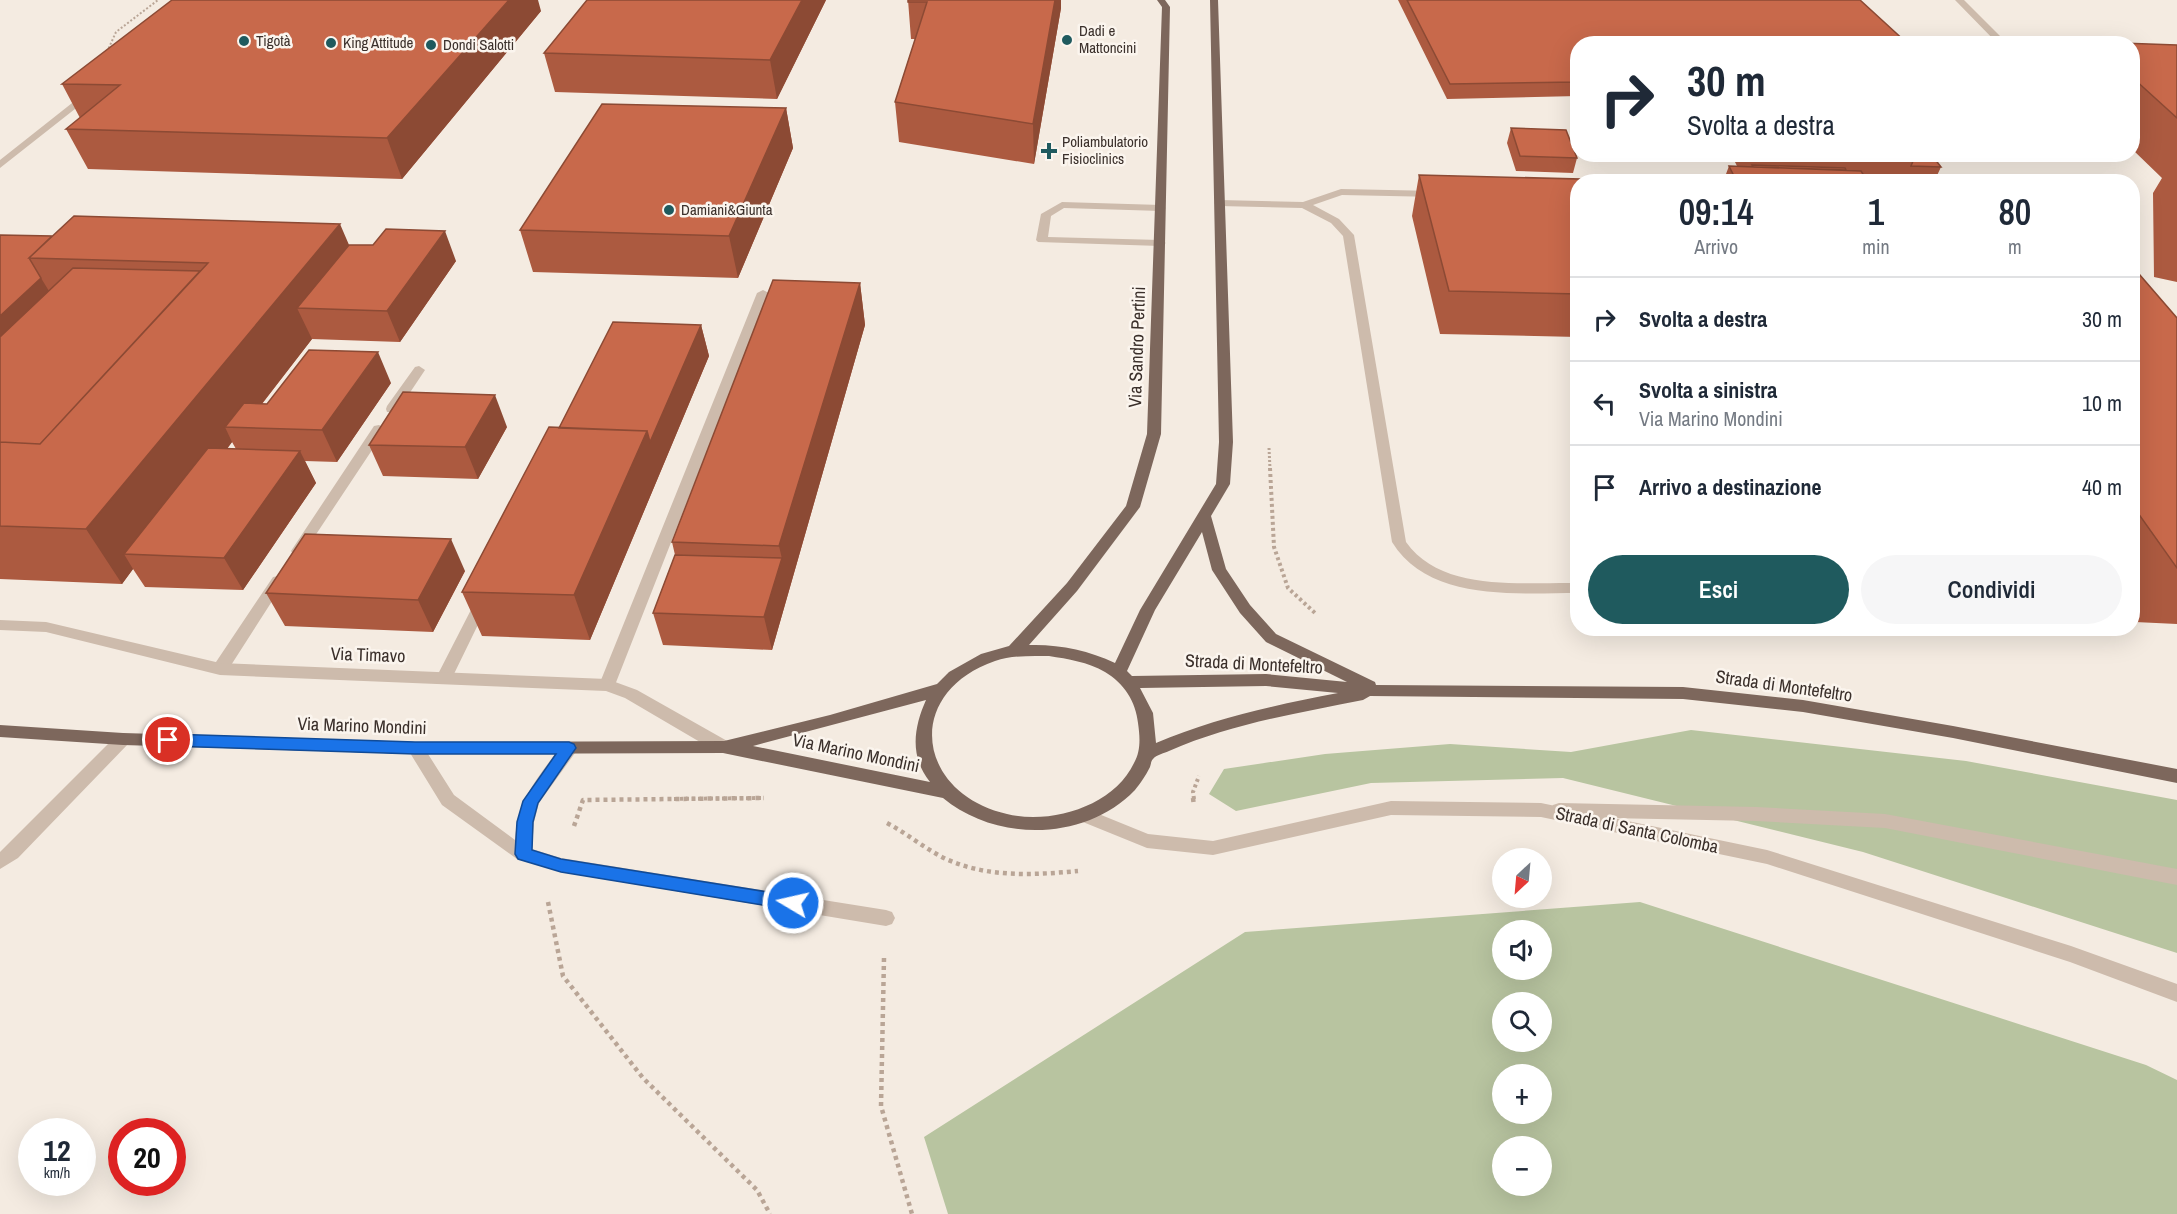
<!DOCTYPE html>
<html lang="it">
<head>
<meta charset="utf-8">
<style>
	:root { --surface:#fff; --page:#f6f6f7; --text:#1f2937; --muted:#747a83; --line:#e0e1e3; --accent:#1f5a5e }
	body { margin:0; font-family:"Archivo Narrow",sans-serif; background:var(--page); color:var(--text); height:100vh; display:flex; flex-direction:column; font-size:22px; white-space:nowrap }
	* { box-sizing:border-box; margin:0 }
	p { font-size:20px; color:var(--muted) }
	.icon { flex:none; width:33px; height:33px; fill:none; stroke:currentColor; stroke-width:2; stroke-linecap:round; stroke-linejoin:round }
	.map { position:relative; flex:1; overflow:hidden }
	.side { position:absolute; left:1570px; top:174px; width:570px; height:462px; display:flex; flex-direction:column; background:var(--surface); border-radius:24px; box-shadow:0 6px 24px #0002 }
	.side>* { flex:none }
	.top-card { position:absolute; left:1570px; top:36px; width:570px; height:126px; border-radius:24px; box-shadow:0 6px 24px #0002; background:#fff; color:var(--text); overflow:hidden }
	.needle { width:39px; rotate:206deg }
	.tools { position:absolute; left:1492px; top:848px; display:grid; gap:12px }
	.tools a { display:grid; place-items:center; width:60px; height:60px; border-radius:50%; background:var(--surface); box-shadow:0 6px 24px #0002; font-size:30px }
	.speed { position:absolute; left:18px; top:1118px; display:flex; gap:12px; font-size:30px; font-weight:700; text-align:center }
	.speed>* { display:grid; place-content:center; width:78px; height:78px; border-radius:50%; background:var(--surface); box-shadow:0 6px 24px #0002; line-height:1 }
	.speed small { font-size:15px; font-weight:400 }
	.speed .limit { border:9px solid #d22; background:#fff; color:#111 }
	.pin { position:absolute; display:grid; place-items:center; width:51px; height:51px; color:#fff; margin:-26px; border:3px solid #fff; border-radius:50%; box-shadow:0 2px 6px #0007 }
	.me { position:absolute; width:66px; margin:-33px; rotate:279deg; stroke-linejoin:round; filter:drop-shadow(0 0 4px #0008) }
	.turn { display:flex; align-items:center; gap:21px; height:126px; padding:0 18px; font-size:27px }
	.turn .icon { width:78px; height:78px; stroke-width:2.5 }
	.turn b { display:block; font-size:42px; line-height:51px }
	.eta { display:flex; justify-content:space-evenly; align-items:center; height:102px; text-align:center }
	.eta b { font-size:36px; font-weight:600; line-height:42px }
	.primary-button { display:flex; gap:12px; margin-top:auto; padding:12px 18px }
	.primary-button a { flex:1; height:69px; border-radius:36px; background:var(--accent); color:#fff; font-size:24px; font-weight:600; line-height:69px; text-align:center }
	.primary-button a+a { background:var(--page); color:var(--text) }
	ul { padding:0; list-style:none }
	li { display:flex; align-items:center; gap:18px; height:84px; padding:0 18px; border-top:2px solid var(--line) }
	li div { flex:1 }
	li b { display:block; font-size:22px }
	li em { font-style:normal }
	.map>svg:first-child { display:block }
	.green { fill:#b8c4a0; fill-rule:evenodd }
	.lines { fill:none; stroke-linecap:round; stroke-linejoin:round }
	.path-far3 { stroke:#b9a596; stroke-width:2; stroke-dasharray:2 2; stroke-linecap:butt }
	.path-far2 { stroke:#b9a596; stroke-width:3; stroke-dasharray:2 2; stroke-linecap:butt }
	.path-far1 { stroke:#b9a596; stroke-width:4; stroke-dasharray:3 3; stroke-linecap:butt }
	.path { stroke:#b9a596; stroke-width:4.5; stroke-dasharray:4 4; stroke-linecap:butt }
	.service { fill:#cdbbac; fill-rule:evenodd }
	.minor { fill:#cdbbac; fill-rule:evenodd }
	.primary { fill:#7d675c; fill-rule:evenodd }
	.wall { fill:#ac5a40; fill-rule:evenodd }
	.shaded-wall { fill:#8c4a34 }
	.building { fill:#c8694b; stroke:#8c4a34; stroke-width:1.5 }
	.route { fill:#1a73e8; stroke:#114b97; stroke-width:1.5 }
	.poi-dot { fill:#1f5a5e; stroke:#fbf5ee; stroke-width:2 }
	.labels { text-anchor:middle; stroke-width:5; stroke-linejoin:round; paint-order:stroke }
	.far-poi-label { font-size:15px; fill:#3b302b; stroke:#fbf5ee; text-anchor:start }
	.street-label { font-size:18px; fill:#3b302b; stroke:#fbf5ee }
</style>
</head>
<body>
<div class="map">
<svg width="2177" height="1214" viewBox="0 0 2177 1214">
	<rect width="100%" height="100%" fill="#f4ebe1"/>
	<path class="green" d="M1691,730L1966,761L2177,800V953L1863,852L1563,778L1371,783L1236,811L1209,794L1224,769L1325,754L1450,744L1571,752Z
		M1640,902L2146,1065L2177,1080V1214H948L924,1137L1245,932ZM1503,930H1542V969H1503ZM1503,1002H1542V1041H1503ZM1503,1074H1542V1113H1503ZM1503,1146H1542V1185H1503Z"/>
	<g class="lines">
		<path class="path-far3" d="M107,52L116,32L158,0"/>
		<path class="path-far2" d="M1269,448L1270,469"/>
		<path class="path-far1" d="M1270,468L1274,547L1288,588L1315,613
			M668,799L764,798
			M1194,799L1193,792L1199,776"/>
		<path class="path" d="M1193,798L1194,806
			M887,823C908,834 925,849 946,859C988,878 1034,875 1078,871
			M574,826L583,800L764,798
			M548,902L563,976L643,1078L757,1190L770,1214
			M884,958L881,1106L912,1214"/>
		<path class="service" d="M1955,0H1964L2008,44H1998Z
			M86,92L94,94L0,168V160Z
			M1341,189L1437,191L1442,194L1437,197L1342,195L1313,205L1339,219L1354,235L1406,542C1442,593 1523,582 1578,583V593C1516,593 1429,602 1392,542L1343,236L1331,223L1302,208L1219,206L1214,203L1219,200L1303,202Z
			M1062,202L1161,205L1166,208L1161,211L1064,208L1051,216L1048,237L1160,240L1166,243L1160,246L1038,242L1036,240L1041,214Z
			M763,290L769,293L615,685L613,689H601L599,685L757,293Z
			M419,366L425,370L397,412H387L386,409L387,406L415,367Z
			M379,425L386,429L303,554H293L291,551L293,548L374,426Z
			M278,576L285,581L226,673H214L212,669L214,665L273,577Z
			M483,595L490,600L452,678L450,682H438L436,678L476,600Z
			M123,733L129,735L131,739L129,743L18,858L0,869V852L117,735Z
			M415,742L421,743L454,795L515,840C518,797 539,777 563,743L569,742L575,743L577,748L575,753L539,803L534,822L532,849L561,858L886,910L892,912L895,918L892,924L886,926L561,872L517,859L442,805L407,748L409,743Z
			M1559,803L1756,807L1885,814L2177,869V885L1885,828L1756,821L1559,817L1553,815L1550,810L1553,805Z"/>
		<path class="minor" d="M0,620L46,622L220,663L607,679L637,690L729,742L731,747L729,752L723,753L717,752L625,698L606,691L220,675L46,632L0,630Z
			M1391,801L1541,803L1767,850L2071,946L2177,984V1002L2070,962L1767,864L1541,817L1391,815L1213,855L1147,848L1078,820L1075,815L1078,810L1084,808L1148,834L1213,841Z"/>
		<path class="primary" d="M1157,0H1165L1170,7L1161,434L1140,507L1077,591L1029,645C1058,644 1088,650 1115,663L1140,610L1216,484L1219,442L1210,0H1218L1233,442L1230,484L1211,516L1226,569L1250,605L1276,634L1375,682L1376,685L1683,687L1803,700L1953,726L2177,769V783L1953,738L1803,712L1683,699L1370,696L1363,700C1298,713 1231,724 1169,751C1165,753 1156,755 1153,759C1151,761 1151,764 1150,767C1146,775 1140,784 1135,790C1085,842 996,842 943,798L723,753L415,754L123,745L0,737V725L123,733L415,742L724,741L830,715L937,684L949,672L981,654L1009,646L1067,583L1126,506L1147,434L1162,7ZM1202,532L1212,570L1240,613L1266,642L1347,682L1266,674L1132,676L1127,671L1155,610ZM1049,656C1068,659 1088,662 1105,672C1124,683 1136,702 1138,723C1140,737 1141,751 1134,763C1114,806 1051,825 1007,814C916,793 903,693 995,661C1012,655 1031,656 1049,656ZM1266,686L1338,693C1276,705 1214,718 1156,743L1153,713L1140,688ZM926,700C914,727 909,756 930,782L753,746Z"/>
	</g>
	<path class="wall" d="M826,0L777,99L555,92L544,53Z
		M908,0H1061V8L1034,164L899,142L895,102L915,39H911Z
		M1398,0H1860L1578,44V96L1447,99Z
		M541,11L402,179L88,169L66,129L80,118L62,84Z
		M2092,42L2177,45V282L2154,277L2153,193L2162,178L2133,150V44H2092Z
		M786,108L793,148L738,278L533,272L520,230Z
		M1511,128L1577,158L1573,173L1516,171L1507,143Z
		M1731,154H1931L1941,167L1934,182L1867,180L1868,182H1723L1729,166H1737Z
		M1419,175L1578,182V337L1440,334L1412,216Z
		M0,235L349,245L456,261L400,342L312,339L262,404H267L391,383L337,462L305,461L316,483L243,590L145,587L133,569L122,584L0,579ZM232,442L236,449H227Z
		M2133,267L2177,318V624L2135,622L2133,619Z
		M860,283L865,325L772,650L663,645L653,613L675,555L672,542Z
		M701,325L709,356L590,640L482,636L462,592L559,428Z
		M507,427L478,479L383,476L369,445Z
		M465,571L433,632L285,626L266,593Z"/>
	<path class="shaded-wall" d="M509,0H538L541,11L402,179L387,138Z
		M802,0H826L777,99L770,60Z
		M1055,0H1061V8L1034,164L1033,124Z
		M786,108L793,148L738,278L729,236Z
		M340,224L362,275L297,308L312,339L243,428L225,427L232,442L144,555L124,554L133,569L122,584L86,529Z
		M445,231L456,261L400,342L387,311Z
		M41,278L60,309L0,366V316Z
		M860,283L865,325L772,650L764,617L782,559L779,546Z
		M701,325L709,356L590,640L574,595L647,431Z
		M378,352L391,383L337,462L322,430Z
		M495,395L507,427L478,479L465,447Z
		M300,451L316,483L243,590L224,558Z
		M451,539L465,571L433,632L418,600Z"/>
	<path class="building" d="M172,0H509L387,138L66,129L120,85L62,84Z
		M587,0H802L770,60L544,53Z
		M908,0H1055L1033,124L895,102L927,2H908Z
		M1407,0H1860L1908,44H1578V82L1450,84Z
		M2092,42L2177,45V118L2133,78V44H2094Z
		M602,104L786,108L729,236L520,230Z
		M1511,128L1566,130L1577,158L1520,156Z
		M1916,154H1931L1941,167L1911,166Z
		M1752,165L1845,168L1846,170L1753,167Z
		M1729,166L1861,171L1868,182H1737Z
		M1419,175L1659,181V182H1578V294L1449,291Z
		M1950,180H1965L1966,182H1951Z
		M74,216L340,224L86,529L0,526V442L40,444L208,263L29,258Z
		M386,229L445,231L387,311L297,308L349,245H373Z
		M0,235L52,236L29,258L41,278L0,316Z
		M2133,267L2177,318V568L2133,506Z
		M73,268L200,271L40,444L0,442V337Z
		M773,280L860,283L779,546L672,542Z
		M613,322L701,325L650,442L647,431L559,428Z
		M309,350L378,352L322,430L225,427L244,403L267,404Z
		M403,392L495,395L465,447L369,445Z
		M549,427L647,431L574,595L462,592Z
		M208,448L300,451L224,558L124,554Z
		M305,534L451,539L418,600L266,593Z
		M675,555L782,558L764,617L653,613Z"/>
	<path class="route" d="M168,734L415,742H569L574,744L576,748L538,803L533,822L532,850L561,859L793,896L799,898L801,903L799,908L793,910L561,872L518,859L515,854L517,822L523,801L556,754H415L168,746L163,744L161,740L163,736Z"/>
	<g class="poi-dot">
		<circle cx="1067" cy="40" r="6"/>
		<circle cx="244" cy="41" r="6"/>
		<circle cx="331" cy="43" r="6"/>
		<circle cx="431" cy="45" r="6"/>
		<path d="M1046 142h6v6h6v6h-6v6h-6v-6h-6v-6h6z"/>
		<circle cx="669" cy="210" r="6"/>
	</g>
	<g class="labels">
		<g class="far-poi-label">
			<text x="1079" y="36">Dadi e<tspan x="1079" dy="17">Mattoncini</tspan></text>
			<text x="256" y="46">Tigotà</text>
			<text x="343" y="48">King Attitude</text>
			<text x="443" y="50">Dondi Salotti</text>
			<text x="1062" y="147">Poliambulatorio<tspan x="1062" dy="17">Fisioclinics</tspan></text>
			<text x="681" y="215">Damiani&amp;Giunta</text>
		</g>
		<g class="street-label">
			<text transform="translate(1137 347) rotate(-88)" y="6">Via Sandro Pertini</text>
			<text transform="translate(368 655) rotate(2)" y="6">Via Timavo</text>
			<text transform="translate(1254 664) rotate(3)" y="6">Strada di Montefeltro</text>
			<text transform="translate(1784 686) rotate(8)" y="6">Strada di Montefeltro</text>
			<text transform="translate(362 726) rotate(2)" y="6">Via Marino Mondini</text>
			<text transform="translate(856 753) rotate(12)" y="6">Via Marino Mondini</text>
			<text transform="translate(1637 830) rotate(12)" y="6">Strada di Santa Colomba</text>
		</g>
	</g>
</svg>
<div class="tools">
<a><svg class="needle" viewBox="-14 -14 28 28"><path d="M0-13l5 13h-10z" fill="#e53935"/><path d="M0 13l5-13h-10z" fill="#747a83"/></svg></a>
<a><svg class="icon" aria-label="sound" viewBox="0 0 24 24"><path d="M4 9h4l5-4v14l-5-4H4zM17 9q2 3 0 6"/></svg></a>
<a><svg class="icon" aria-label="search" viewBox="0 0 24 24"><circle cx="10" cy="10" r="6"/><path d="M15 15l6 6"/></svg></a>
<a>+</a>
<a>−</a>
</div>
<div class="speed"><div>12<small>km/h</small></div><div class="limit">20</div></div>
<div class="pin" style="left:168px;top:740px;background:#d93025"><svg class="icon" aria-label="arrive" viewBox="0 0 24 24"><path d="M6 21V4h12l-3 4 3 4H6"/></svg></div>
<svg class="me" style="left:793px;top:903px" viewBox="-20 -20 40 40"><circle r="17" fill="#1a73e8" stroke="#fff" stroke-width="3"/><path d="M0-11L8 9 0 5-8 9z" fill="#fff"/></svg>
<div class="top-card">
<div class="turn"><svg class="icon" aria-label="right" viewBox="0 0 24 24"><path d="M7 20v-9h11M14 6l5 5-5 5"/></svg><div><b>30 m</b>Svolta a destra</div></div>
</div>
<section class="side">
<div class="eta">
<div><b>09:14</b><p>Arrivo</p></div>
<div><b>1</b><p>min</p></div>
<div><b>80</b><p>m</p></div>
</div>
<ul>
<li><svg class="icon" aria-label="right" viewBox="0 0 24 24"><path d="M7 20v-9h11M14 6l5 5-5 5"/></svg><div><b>Svolta a destra</b></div><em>30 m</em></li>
<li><svg class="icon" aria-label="left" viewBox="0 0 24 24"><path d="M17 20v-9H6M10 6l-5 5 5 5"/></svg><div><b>Svolta a sinistra</b><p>Via Marino Mondini</p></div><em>10 m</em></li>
<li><svg class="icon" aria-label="arrive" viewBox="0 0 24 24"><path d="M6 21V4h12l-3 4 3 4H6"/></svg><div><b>Arrivo a destinazione</b></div><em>40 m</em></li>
</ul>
<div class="primary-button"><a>Esci</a><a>Condividi</a></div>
</section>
</div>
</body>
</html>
